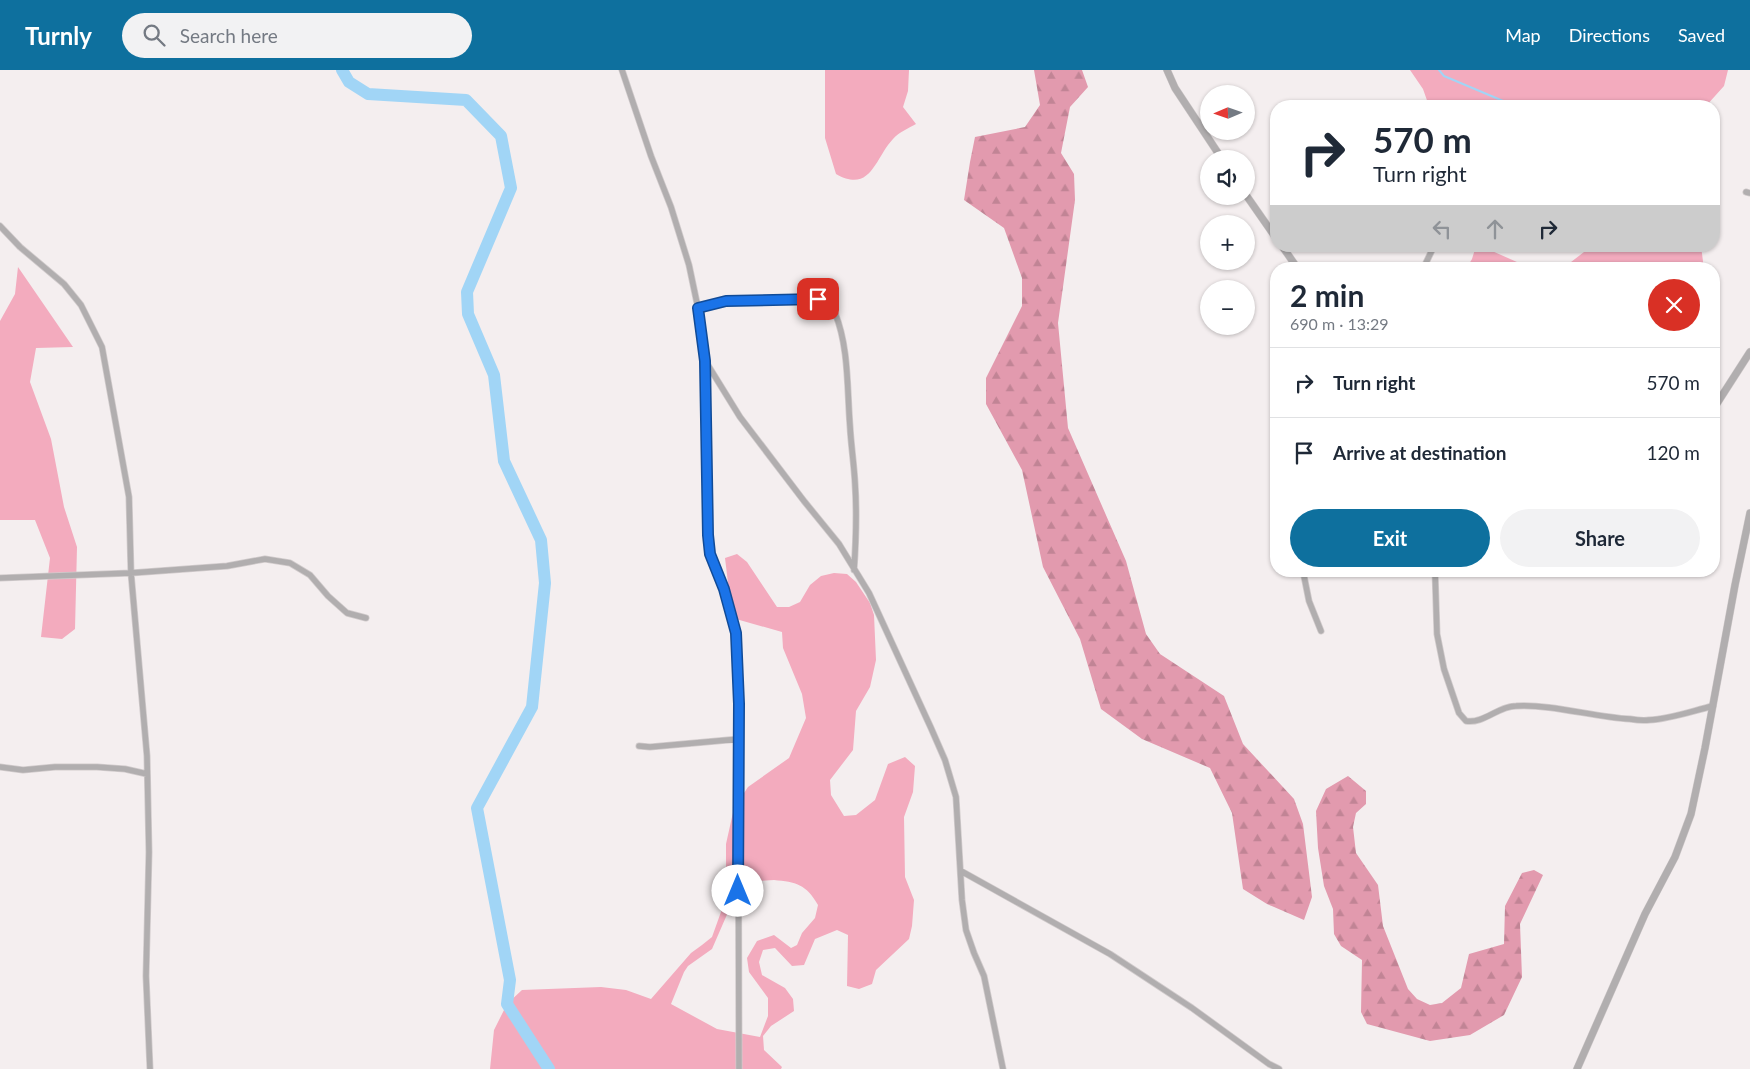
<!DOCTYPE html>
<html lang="en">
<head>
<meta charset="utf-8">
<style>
	:root { --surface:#fff; --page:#f2f2f3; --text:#1f2937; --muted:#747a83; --line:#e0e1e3; --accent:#0e709e }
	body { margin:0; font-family:Lato,sans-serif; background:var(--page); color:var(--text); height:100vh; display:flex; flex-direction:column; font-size:19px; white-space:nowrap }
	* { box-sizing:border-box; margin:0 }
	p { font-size:16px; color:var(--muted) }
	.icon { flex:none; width:28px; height:28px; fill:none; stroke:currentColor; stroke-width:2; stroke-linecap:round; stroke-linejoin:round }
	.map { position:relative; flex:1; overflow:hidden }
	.side { position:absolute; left:1270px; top:192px; width:450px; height:315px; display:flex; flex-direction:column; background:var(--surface); border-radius:20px; box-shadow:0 1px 4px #0004 }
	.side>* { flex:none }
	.banner { position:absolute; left:1270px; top:30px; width:450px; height:152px; border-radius:20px; box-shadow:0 1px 4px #0004; background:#fff; color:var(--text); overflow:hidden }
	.needle { width:32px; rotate:268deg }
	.controls { position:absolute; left:1200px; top:15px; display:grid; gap:10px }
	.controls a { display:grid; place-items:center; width:55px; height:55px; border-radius:50%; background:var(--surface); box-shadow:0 1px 4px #0004; font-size:25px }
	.pin { position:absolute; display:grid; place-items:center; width:42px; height:42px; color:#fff; margin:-21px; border-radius:10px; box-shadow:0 2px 8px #0006 }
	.me { position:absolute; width:55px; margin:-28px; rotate:0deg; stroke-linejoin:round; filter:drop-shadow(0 0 4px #0008) }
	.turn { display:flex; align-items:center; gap:18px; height:105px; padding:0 20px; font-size:22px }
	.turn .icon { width:65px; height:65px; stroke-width:2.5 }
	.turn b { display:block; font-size:35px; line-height:42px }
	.lanes { display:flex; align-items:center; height:48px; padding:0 20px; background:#0003; justify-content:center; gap:25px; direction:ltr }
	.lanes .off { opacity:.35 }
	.round { display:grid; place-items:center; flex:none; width:52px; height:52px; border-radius:26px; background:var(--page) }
	.head { display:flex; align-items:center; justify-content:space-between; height:85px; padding:0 20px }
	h1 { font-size:30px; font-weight:700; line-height:38px }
	.primary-button { display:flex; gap:10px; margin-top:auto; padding:10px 20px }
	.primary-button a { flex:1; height:58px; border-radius:30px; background:var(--accent); color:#fff; font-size:20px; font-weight:700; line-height:58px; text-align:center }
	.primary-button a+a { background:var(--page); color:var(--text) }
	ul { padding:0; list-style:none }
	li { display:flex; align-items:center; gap:15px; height:70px; padding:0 20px; border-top:1px solid var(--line) }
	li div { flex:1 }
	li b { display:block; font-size:19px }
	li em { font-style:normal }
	header { display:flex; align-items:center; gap:30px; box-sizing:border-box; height:70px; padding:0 25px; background:var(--accent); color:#fff }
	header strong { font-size:24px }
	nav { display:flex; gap:28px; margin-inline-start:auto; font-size:18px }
	.search { width:350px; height:45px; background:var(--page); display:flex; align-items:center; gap:12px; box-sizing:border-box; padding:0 18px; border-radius:28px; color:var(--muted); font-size:19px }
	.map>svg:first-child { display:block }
	.grass { fill:#f3abbe; fill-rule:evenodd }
	.forest { fill:url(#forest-firs) }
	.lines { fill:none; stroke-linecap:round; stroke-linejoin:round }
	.stream { stroke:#a1d5f6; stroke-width:2 }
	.river { stroke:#a1d5f6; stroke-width:12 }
	.minor-casing { stroke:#d1cbcc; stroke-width:7 }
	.tertiary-casing { stroke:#d1cbcc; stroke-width:8 }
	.minor { stroke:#b1aeaf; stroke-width:5.5 }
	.tertiary { stroke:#b1aeaf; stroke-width:7 }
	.route-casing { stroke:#114b97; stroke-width:12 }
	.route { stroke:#1a73e8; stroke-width:9 }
</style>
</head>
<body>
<header>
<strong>Turnly</strong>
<div class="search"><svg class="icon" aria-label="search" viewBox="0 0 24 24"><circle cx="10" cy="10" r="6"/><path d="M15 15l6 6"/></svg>Search here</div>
<nav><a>Map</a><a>Directions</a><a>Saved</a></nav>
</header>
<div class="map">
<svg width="1750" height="999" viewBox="0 0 1750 999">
	<defs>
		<pattern id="forest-firs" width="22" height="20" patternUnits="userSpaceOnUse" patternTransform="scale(1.25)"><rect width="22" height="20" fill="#e29aae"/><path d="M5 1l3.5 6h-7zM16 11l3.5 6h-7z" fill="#c18495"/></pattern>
	</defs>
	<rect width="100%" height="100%" fill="#f4eeef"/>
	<path class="grass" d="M825,0H909L908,21L903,37L916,54C909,58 899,62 893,69C875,88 871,124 836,104L825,68Z
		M1410,0H1728L1724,16L1706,36H1429L1423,19Z
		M1476,176H1492V181L1533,199H1466L1472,189Z
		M1588,176H1701L1704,199H1562L1584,182Z
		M18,197L73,277L36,278L30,312L51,369L64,437L77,477L75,559L62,569L41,567L50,488L35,450H0V251L15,224Z
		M737,484L747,492L777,537H789L800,532L810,515L821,506L834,503L847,504L856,512L870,533L874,545L876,590L870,617L856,641L853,680L830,710L831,725L844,746L856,745L875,730L888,694L905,687L915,696L913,722L904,747L905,807L914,830L912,856L909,869L876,900L872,914L859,919L847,916L848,865L837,860L815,869L804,895L792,896L775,878L763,880L759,892L762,905L785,918L793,929L794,941L771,956L763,966L764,980L782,997L781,999H490L494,960L507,934L522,920L601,917L626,920L651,929L691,883L702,875L712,867L726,828V774L734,738L748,717L789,688L806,648L802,624L783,578L782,562L736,549L731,538L725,488ZM774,810C796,812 806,814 818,835L815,848L802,863L797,875L791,878L774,865L757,871L747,888L749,902L768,928V946L760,967L717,959L671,934L684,902L688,896L712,879L732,833L741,822L759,811Z"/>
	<path class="forest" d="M1034,0H1082L1088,17L1070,37L1061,83L1074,104L1075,130L1058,253L1068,358L1126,491L1146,564L1160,584L1224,626L1243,674L1294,729L1303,754L1312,827L1304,850L1267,834L1243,819L1232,743L1210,698L1142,669L1101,639L1080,569L1043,497L1022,400L986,334V308L1022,236V208L1004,158L964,130L970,92L975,67L1025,57L1040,35Z
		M1348,706L1366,721V734L1356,743L1353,757L1356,783L1378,815L1383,856L1408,919L1417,929L1430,935L1442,933L1461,918L1469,884L1504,874L1505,836L1522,803L1534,800L1543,805L1520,854L1522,907L1504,945L1470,965L1430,971L1367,954L1361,942L1362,890L1341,876L1334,864L1333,839L1324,816L1318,778L1316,741L1326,719Z"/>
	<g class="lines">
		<path class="stream" d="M1439,0L1444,6L1515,36"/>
		<path class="river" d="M342,0L349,12L368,24L466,30L501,66L511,118L467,222L468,244L494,305L504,391L541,470L545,513L532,637L477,738L510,910L507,934L549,999"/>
		<g class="minor-casing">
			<path id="minor" d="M622,0L651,86L671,137L689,195L698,238L705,291L708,465L710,484L724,519L731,541L736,563L738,598L739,999
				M1746,122L1750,123
				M0,156L20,177L64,214L81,235L102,277L129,427L131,503L147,686L149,782L146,906L150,999
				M1423,199L1434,176
				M698,238L726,231L818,229C826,231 831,235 835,243C849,277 847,319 850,356C851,375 854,394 855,413C857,442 856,471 854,500
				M706,292L740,347L804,431L839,474L869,523L931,658L945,690L956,727L962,830L966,860L974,883L984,906L1003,999
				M1303,501L1309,531L1321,561
				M1435,501L1437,564L1444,599L1459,643L1466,651C1484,654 1498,636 1516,636C1553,634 1593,647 1630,649C1636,650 1643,651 1649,650C1670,649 1692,641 1713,636
				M0,508L131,503L227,496L265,489L290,493L310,505L328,526L347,543L366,548
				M639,676L650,677L739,669
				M0,697L23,700L55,697H97L125,699L147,704
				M961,801L1110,884L1192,938L1269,994L1279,999"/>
		</g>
		<g class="tertiary-casing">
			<path id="tertiary" d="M1167,0L1175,18L1222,89
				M1246,125L1276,168
				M1282,176L1298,199
				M1714,338L1750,282
				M1577,999L1645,844L1675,787L1691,744L1705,678L1735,515L1750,443"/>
		</g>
		<use href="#minor" class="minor"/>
		<use href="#tertiary" class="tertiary"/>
	</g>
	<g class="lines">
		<g class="route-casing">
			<path id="route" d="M738,821L739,634L736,563L724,519L710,484L708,465L705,291L698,238L726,231L818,229"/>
		</g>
		<use href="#route" class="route"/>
	</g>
</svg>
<div class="controls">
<a><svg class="needle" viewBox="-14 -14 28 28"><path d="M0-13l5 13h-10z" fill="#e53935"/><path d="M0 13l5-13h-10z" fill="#747a83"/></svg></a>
<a><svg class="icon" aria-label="sound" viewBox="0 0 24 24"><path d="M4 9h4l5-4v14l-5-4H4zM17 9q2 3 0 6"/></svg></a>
<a>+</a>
<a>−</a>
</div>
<div class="pin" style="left:818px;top:229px;background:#d93025"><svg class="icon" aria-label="arrive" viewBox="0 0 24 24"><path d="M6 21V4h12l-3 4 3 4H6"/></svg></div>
<svg class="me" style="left:738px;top:821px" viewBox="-20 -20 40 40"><circle r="19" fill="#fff"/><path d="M0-13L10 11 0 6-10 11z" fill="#1a73e8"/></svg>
<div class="banner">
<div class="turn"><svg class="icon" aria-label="right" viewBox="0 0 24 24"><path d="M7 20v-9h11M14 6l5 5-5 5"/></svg><div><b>570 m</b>Turn right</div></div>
<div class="lanes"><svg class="icon off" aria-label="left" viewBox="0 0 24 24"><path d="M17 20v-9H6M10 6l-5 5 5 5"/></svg><svg class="icon off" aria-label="ahead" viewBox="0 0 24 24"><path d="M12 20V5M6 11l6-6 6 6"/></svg><svg class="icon" aria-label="right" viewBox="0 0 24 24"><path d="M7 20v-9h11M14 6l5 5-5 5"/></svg></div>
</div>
<section class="side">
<div class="head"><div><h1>2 min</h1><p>690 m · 13:29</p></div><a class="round" style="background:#d93025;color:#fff"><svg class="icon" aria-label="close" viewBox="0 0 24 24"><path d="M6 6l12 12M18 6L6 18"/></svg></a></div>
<ul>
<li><svg class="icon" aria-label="right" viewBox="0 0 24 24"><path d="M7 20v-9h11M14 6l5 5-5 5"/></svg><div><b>Turn right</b></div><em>570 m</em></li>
<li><svg class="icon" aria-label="arrive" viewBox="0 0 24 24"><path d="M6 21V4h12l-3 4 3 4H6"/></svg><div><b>Arrive at destination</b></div><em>120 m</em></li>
</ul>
<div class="primary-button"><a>Exit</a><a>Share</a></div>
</section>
</div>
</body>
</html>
